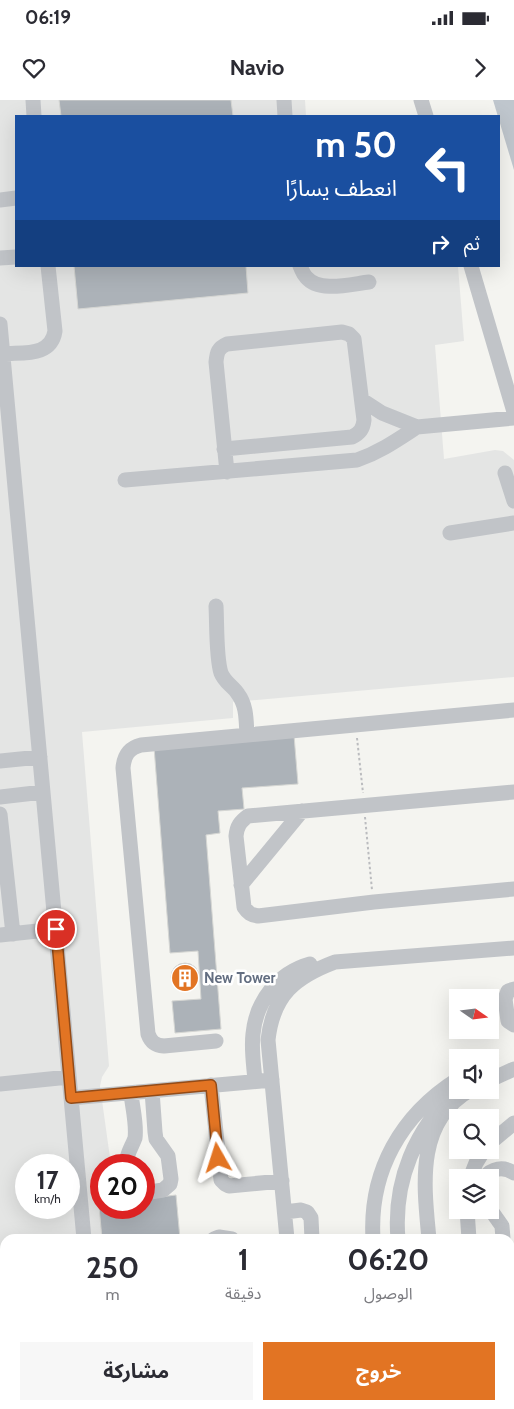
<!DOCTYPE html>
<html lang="ar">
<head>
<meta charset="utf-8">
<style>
	:root { --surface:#fff; --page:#f7f7f7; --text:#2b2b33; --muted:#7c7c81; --accent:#e27423 }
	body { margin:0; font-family:Cabin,"Noto Sans Arabic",sans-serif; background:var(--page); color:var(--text); direction:rtl; height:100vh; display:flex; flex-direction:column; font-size:19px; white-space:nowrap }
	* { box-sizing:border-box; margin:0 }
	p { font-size:16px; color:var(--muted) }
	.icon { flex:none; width:28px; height:28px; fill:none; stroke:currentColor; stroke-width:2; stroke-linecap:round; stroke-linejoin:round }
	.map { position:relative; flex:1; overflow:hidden; direction:ltr }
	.sheet { position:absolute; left:0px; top:1134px; width:515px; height:176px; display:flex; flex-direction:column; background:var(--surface); border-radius:15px 15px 0 0; box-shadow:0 5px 20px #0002; direction:rtl }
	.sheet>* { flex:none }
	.top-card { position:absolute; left:15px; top:15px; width:485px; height:152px; border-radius:0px; box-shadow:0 5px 20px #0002; direction:rtl; background:#1a4fa0; color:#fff; overflow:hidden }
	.needle { width:32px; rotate:104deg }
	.tools { position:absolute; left:449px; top:889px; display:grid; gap:10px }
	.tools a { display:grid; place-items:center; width:50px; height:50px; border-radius:0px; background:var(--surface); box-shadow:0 5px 20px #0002; font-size:25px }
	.speed { position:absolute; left:15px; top:1054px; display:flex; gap:10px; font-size:25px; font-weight:700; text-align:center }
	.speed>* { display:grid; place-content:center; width:65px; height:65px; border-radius:50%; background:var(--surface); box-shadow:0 5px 20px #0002; line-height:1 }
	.speed small { font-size:12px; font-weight:400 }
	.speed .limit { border:8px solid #d22; background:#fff; color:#111 }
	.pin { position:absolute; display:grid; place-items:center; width:42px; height:42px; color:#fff; margin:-21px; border:2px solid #fff; border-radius:50%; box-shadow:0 1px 5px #0007 }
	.me { position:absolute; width:55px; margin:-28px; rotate:354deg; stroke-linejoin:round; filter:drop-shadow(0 0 4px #0008) }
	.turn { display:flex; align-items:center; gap:18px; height:105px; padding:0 20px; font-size:22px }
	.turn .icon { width:65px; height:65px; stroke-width:2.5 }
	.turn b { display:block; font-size:35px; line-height:42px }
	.then { display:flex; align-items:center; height:48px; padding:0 20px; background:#0003; gap:10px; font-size:19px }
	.eta { display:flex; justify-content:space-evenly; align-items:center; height:85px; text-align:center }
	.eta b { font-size:30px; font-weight:700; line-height:35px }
	.cta { display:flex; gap:10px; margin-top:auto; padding:10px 20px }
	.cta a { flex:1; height:58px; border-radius:0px; background:var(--accent); color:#fff; font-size:20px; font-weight:700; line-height:58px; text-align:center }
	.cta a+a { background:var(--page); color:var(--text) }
	.status { display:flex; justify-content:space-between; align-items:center; height:35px; padding:0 25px; background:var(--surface); direction:ltr }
	.status svg { height:14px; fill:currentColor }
	header { display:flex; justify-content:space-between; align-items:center; height:65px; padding:0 20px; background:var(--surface); font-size:22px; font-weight:700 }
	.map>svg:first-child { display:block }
	.built { fill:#e4e5e4; fill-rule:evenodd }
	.water { fill:#bfc6cd }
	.building { fill:#acb2b8; stroke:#d5d6d3 }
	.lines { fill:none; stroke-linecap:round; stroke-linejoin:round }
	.minor-tunnel { stroke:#d0d2d4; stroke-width:15; stroke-dasharray:15 8; stroke-linecap:butt }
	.path { stroke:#bbbcbf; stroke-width:2; stroke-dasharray:2.5 2.5; stroke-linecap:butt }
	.minor { stroke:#c1c4c8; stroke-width:15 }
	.path-bridge { stroke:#bbbcbf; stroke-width:2; stroke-dasharray:2.5 2.5; stroke-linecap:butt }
	.route-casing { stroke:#934b17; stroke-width:12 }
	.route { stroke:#e27423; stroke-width:9 }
	.labels { text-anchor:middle; stroke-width:5; stroke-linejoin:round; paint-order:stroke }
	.poi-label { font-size:15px; font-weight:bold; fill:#636e81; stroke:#fff; text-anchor:start }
</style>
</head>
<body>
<div class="status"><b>06:19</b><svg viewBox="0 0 49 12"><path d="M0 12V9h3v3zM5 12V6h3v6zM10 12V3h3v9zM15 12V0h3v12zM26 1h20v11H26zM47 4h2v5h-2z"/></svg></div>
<header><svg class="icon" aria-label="forward" viewBox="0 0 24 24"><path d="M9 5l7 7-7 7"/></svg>Navio<svg class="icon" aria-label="heart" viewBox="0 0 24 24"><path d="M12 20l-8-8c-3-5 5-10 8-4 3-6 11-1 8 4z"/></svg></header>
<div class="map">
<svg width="514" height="1309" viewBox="0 0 514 1309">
	<rect width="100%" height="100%" fill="#f4f4f0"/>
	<path class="built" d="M0,0H305L306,16H16V166H458L464,241L435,245L444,359L495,350L503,351L514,360V577L233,602V618L82,632L109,966L102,977L100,986L111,1065H101V1108H144V1099L176,1095L180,1139H5V1305H379L380,1309H0ZM26,1065H69V1108H26Z"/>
	<path class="water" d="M493,0H514V70Z"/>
	<path class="building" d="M59,0H231L233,16H61Z
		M74,166H246L248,193L78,209Z
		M294,635L298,684L242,688L244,709L218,711L220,733L206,735L221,929L175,933L172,901L201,899L198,851L170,853L154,647Z
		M171 877a14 14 0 1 1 28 0a14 14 0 1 1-28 0Z
		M176,1095L180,1139H102L99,1106L101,1105V1108H144V1099Z
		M118,1305H455V1309H118Z"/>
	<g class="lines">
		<path class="minor-tunnel" d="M388,1305V1309
			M413,1305L414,1309
			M444,1305L445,1309"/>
		<path class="path" d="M357,638L363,693
			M365,717L372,790
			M447,1139L455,1137V1139
			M1,1178H5
			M510,1233H514
			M510,1257L514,1254
			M454,1305L455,1309
			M476,1305V1309"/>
		<path class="minor" d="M33,0L34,16
			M284,0L285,16
			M421,0L426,16
			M0,100L16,98
			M0,158L16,157
			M300,166C302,170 303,174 306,177C319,193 351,184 369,182
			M471,166L514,312
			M0,224L84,1139
			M3,254C23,252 51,257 55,231L48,166
			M362,300L382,313L417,327L514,318
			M224,349L352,337C360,333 363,329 364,320L354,239L349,234L342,232L227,244C218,248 217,252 216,262L227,372
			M505,373L514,401
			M125,380L357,360C380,352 397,340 417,327
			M450,433L514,423
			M216,506C217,524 216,558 221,573C225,583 233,586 238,594C247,606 246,621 247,635
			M0,661L40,657
			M514,692L248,716C240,722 237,726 236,736L244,807C248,813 251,815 258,816L374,802L514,789
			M0,697L43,692
			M0,714L13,834
			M241,785L302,711
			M0,835L56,829
			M514,889L508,891L505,899L508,921L514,925
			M216,941L164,946C155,945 151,942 148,934L123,668C124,655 129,648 141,645L514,610
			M490,980L514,969
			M255,981C254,966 251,950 253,934C256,901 278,873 310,864
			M0,984L69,977
			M211,985L221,1080L225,1084L229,1086L282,1081
			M71,998L272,980
			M490,1043L514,1023
			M126,1065C126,1054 132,1047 135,1038C137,1024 132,1006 131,993
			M470,1078L476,1063L484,1050
			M484,1078C492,1068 503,1066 514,1073
			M144,1093L163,1090L170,1084L171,1079L168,1056L156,1039L155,1032L152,991
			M490,1109L502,1126L503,1139
			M467,1110L469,1139
			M285,1112L301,1110L307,1112L311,1118L312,1139
			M214,1139L219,1137L232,1139
			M287,1139L268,940C273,895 295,877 335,862L514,848
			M373,1139C369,1071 401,1015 458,979
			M398,1139C393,1081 415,1029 458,989
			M429,1139C424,1086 415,1022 470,990
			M99,1305V1309"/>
		<path class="path-bridge" d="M475,1309L476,1305"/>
	</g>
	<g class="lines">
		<g class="route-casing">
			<path id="route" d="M56,829L71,998L211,985L218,1058"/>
		</g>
		<use href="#route" class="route"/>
	</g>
	<defs>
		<g id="building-disc" transform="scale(1.4375)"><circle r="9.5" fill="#e27423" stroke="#fff"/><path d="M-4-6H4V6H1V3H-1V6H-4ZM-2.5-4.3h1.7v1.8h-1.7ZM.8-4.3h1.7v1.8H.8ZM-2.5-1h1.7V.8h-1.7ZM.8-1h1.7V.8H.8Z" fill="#fff"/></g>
	</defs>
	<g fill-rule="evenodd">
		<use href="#building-disc" x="185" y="878"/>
	</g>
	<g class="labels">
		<g class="poi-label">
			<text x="204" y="883">New Tower</text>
		</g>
	</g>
</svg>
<div class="tools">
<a><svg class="needle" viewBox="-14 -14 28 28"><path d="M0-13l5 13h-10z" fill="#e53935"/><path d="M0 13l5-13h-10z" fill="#7c7c81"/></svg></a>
<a><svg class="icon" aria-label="sound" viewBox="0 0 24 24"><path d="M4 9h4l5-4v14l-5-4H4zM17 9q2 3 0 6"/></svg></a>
<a><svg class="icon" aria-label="search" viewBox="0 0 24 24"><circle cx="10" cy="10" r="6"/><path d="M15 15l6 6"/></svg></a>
<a><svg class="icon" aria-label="layers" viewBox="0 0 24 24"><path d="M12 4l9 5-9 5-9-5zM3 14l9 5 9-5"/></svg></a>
</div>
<div class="speed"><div>17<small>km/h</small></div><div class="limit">20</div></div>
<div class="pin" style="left:56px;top:829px;background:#d93025"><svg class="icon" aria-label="arrive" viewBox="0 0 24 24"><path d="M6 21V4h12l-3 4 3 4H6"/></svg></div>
<svg class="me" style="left:218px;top:1058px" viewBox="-20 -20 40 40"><path d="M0-17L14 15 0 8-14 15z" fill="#e27423" stroke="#fff" stroke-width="4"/></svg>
<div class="top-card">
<div class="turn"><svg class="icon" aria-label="left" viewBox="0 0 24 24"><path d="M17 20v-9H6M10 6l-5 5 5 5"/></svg><div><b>50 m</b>انعطف يسارًا</div></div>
<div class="then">ثم<svg class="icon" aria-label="right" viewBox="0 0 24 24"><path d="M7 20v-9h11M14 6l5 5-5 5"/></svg></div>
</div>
<section class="sheet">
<div class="eta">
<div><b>06:20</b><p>الوصول</p></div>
<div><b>1</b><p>دقيقة</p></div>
<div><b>250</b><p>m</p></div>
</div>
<div class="cta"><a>خروج</a><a>مشاركة</a></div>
</section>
</div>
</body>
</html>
